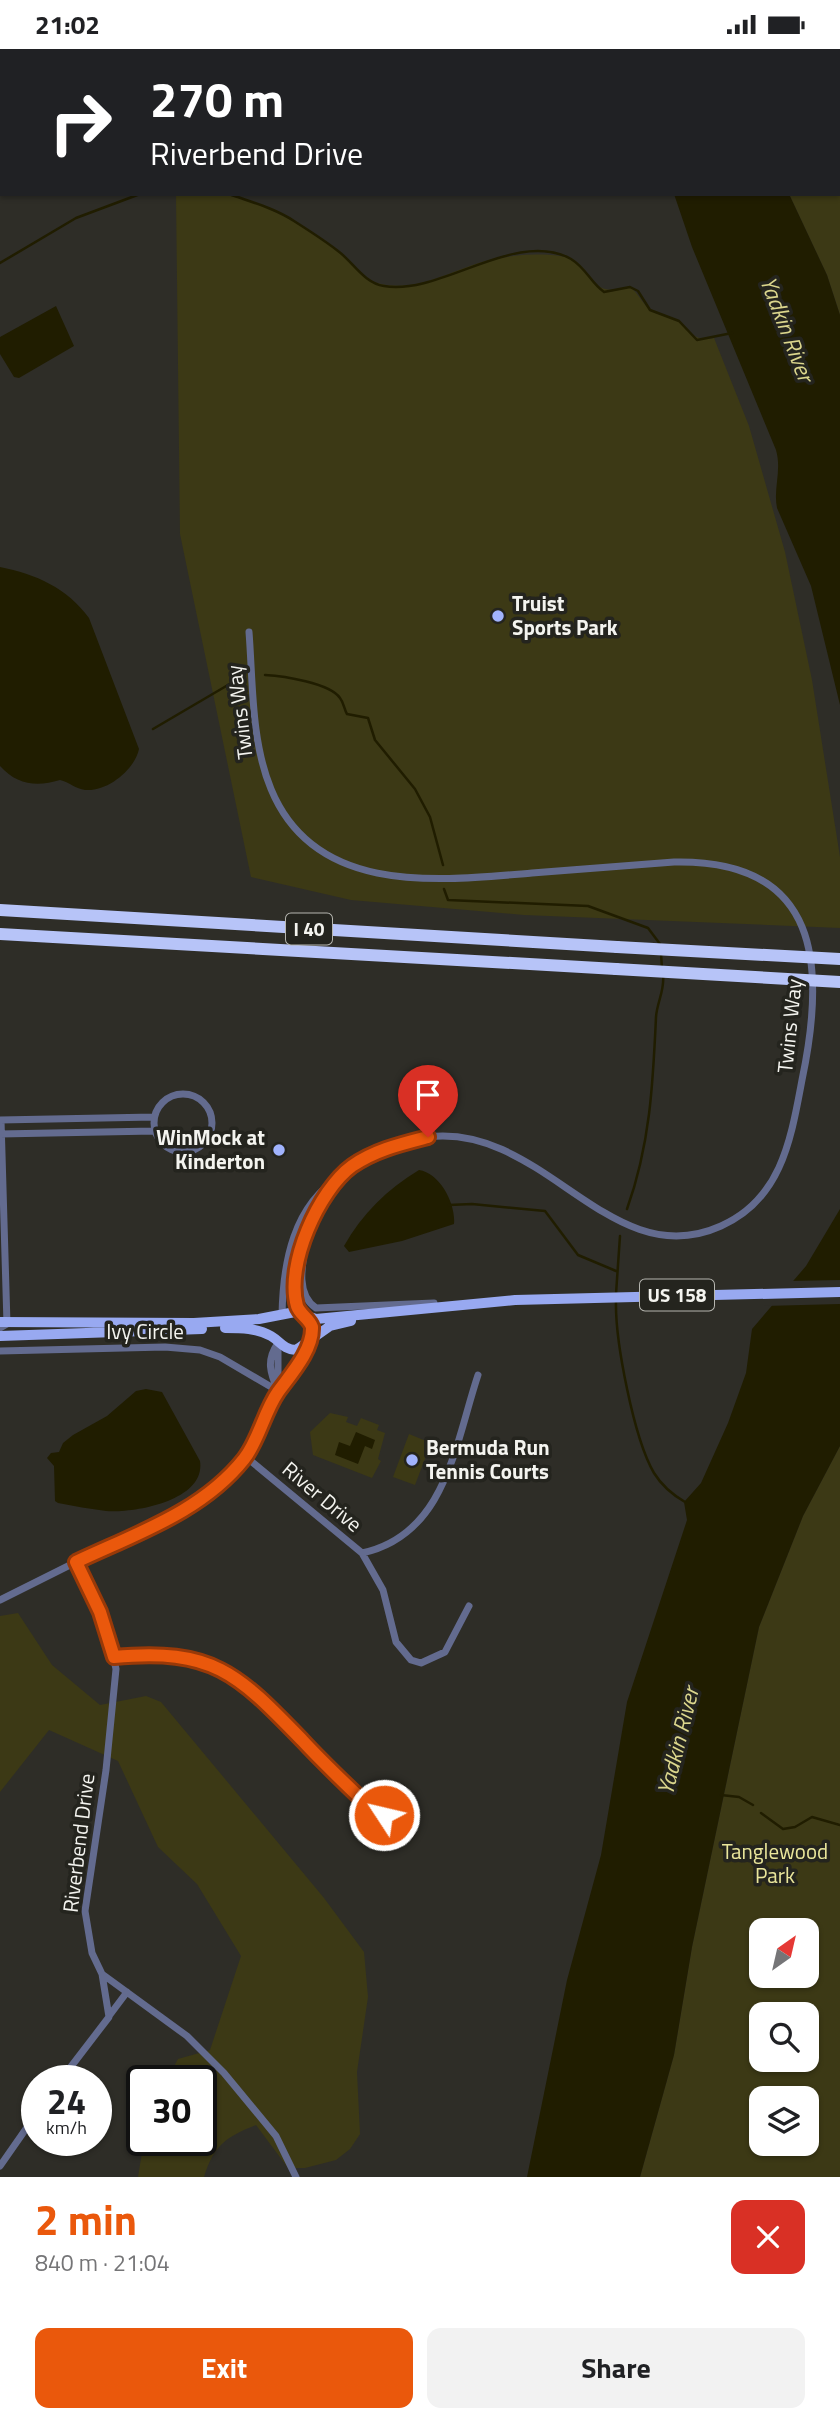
<!DOCTYPE html>
<html lang="en">
<head>
<meta charset="utf-8">
<style>
	:root { --surface:#fff; --page:#f2f2f2; --text:#202124; --muted:#757577; --accent:#ea580c }
	body { margin:0; font-family:"Titillium Web",sans-serif; background:var(--page); color:var(--text); height:100vh; display:flex; flex-direction:column; font-size:26px; white-space:nowrap }
	* { box-sizing:border-box; margin:0 }
	p { font-size:23px; color:var(--muted) }
	.icon { flex:none; width:38px; height:38px; fill:none; stroke:currentColor; stroke-width:2; stroke-linecap:round; stroke-linejoin:round }
	.map { position:relative; height:2128px; overflow:hidden }
	.details { display:flex; flex-direction:column; background:var(--surface); flex:1 }
	.details>* { flex:none }
	.top-card { position:absolute; left:0px; top:0px; width:840px; height:147px; box-shadow:0 2px 5px #0004; background:#202124; color:#fff; overflow:hidden }
	.needle { width:46px; rotate:34deg }
	.tools { position:absolute; left:749px; top:1869px; display:grid; gap:14px }
	.tools a { display:grid; place-items:center; width:70px; height:70px; border-radius:14px; background:var(--surface); box-shadow:0 2px 5px #0004; font-size:35px }
	.speed { position:absolute; left:21px; top:2016px; display:flex; gap:14px; font-size:35px; font-weight:700; text-align:center }
	.speed>* { display:grid; place-content:center; width:91px; height:91px; border-radius:50%; background:var(--surface); box-shadow:0 2px 5px #0004; line-height:1 }
	.speed small { font-size:18px; font-weight:400 }
	.speed .limit { border:4px solid #111; border-radius:10px; background:#fff; color:#111 }
	.pin { position:absolute; display:grid; place-items:center; width:60px; height:60px; color:#fff; margin:-72px -30px; border-radius:50% 50% 50% 0; rotate:-45deg; box-shadow:0 0 7px #0007 }
	.pin .icon { rotate:45deg }
	.me { position:absolute; width:77px; margin:-38px; rotate:305deg; stroke-linejoin:round; filter:drop-shadow(0 0 5px #0008) }
	.turn { display:flex; align-items:center; gap:24px; height:147px; padding:0 35px; font-size:32px }
	.turn .icon { width:91px; height:91px; stroke-width:2.5 }
	.turn b { display:block; font-size:49px; line-height:60px }
	.round { display:grid; place-items:center; flex:none; width:74px; height:74px; border-radius:14px; background:var(--page) }
	.overview { display:flex; align-items:center; justify-content:space-between; height:119px; padding:0 35px }
	h1 { font-size:42px; font-weight:700; line-height:52px; color:var(--accent) }
	.button { display:flex; gap:14px; margin-top:auto; padding:14px 35px }
	.button a { flex:1; height:80px; border-radius:14px; background:var(--accent); color:#fff; font-size:28px; font-weight:700; line-height:80px; text-align:center }
	.button a+a { background:var(--page); color:var(--text) }
	.status { display:flex; justify-content:space-between; align-items:center; height:49px; padding:0 35px; background:var(--surface); direction:ltr }
	.status svg { height:19px; fill:currentColor }
	.map>svg:first-child { display:block }
	.green { fill:#3c3915; fill-rule:evenodd }
	.water { fill:#201d00 }
	.pier { fill:#2e2d27 }
	.lines { fill:none; stroke-linecap:round; stroke-linejoin:round }
	.stream { stroke:#201d00; stroke-width:2.5 }
	.street { stroke:#636b8f; stroke-width:7 }
	.primary { stroke:#98a9f1; stroke-width:10 }
	.highway { stroke:#b7c4f8; stroke-width:12 }
	.highway-bridge { stroke:#b7c4f8; stroke-width:12 }
	.route-casing { stroke:#983908; stroke-width:18 }
	.route { stroke:#ea580c; stroke-width:12 }
	.poi-dot { fill:#a1b3fd; stroke:#24241e; stroke-width:2.5 }
	.labels { text-anchor:middle; stroke-width:7; stroke-linejoin:round; paint-order:stroke }
	.shield { fill:#24241e; stroke:#b6b6b0; stroke-width:2 }
	.shield-label { font-size:19px; font-weight:bold; fill:#f4f4ef }
	.poi-label { font-size:21px; font-weight:bold; fill:#f4f4ef; stroke:#24241e; text-anchor:start }
	.street-label { font-size:21px; fill:#f4f4ef; stroke:#24241e }
	.park-label { font-size:21px; fill:#eae69b; stroke:#24241e }
	.water-label { font-size:23px; font-style:italic; fill:#dbd68c; stroke:#24241e }
</style>
</head>
<body>
<div class="status"><b>21:02</b><svg viewBox="0 0 49 12"><path d="M0 12V9h3v3zM5 12V6h3v6zM10 12V3h3v9zM15 12V0h3v12zM26 1h20v11H26zM47 4h2v5h-2z"/></svg></div>
<div class="map">
<svg width="840" height="2128" viewBox="0 0 840 2128">
	<rect width="100%" height="100%" fill="#2e2d27"/>
	<path class="green" d="M728,0H840V266L827,226L789,145H838V2Z
		M176,145C190,145 205,144 219,145C259,150 306,177 338,202C349,210 361,228 374,233C415,246 448,222 486,212C512,206 534,204 560,207C597,211 581,252 630,238C639,245 643,256 652,262C659,267 670,267 678,272C692,281 693,294 714,289L749,377L785,503L812,631L840,808V879L524,866L351,851L251,828L180,485Z
		M330,1364L348,1368L346,1373L357,1377L361,1369L379,1376L377,1381L385,1384L378,1410L381,1412L372,1429L313,1406L310,1383Z
		M409,1385L431,1394L415,1436L393,1428Z
		M840,1397V2128H640L674,2006L692,1898L759,1578L803,1467ZM761,1881H807V1927H761ZM761,1965H807V2011H761ZM761,2049H807V2095H761Z
		M18,1564L52,1616L100,1656L146,1647L161,1653L324,1849L364,1903L368,1948L357,2023L360,2085L350,2100L336,2111L305,2119H288L256,2076C226,2088 214,2096 204,2128H138L144,2091H201V2032H166L178,2010L210,2001L241,1907L197,1835L158,1798L118,1712L49,1681L0,1743V1567Z"/>
	<path class="water" d="M617,0H728L729,2H618Z
		M674,145H789L827,226L840,266V656L811,537L777,459C773,439 782,422 776,401L692,198Z
		M56,257L74,297L19,329L14,328L0,305V288Z
		M0,518C36,525 67,539 89,569L139,700C135,720 108,743 85,741C76,740 69,733 60,731C37,738 17,736 0,717Z
		M419,1121C440,1124 456,1155 454,1175L402,1192L349,1203L344,1197C362,1165 387,1140 419,1121Z
		M840,1160V1397L803,1467L759,1578L692,1898L674,2006L640,2128H527L567,1931L601,1806L627,1653L687,1471L684,1453L701,1434L728,1374L746,1324L752,1280L806,1217Z
		M146,1340L162,1343L200,1412C206,1451 136,1464 106,1462C90,1460 74,1457 58,1454L55,1452L54,1417L47,1409L51,1404L59,1403L63,1394L73,1386L107,1367L136,1342Z
		M356,1383L375,1391L372,1400L365,1397L358,1415L335,1406L339,1393L350,1397Z"/>
	<path class="pier" d="M840,1231V1255L764,1257L790,1232Z"/>
	<g class="lines">
		<path class="stream" d="M229,145C251,153 274,159 294,172C308,181 324,191 338,202C353,213 364,234 384,237C441,247 516,179 571,210C586,219 591,234 604,243L630,238L638,242L650,261L679,272L697,291L732,284
			M0,214L76,169L140,145
			M265,626C283,627 330,634 340,649C344,654 344,660 347,665L368,669L375,691L415,740L430,768L443,816
			M153,680L245,626
			M444,840L448,851L588,857L648,879L660,895
			M661,905L662,919
			M449,1156L472,1155L545,1162L578,1206L616,1222
			M627,1160C650,1096 653,1035 656,968C657,953 665,941 663,926
			M616,1245L620,1187
			M616,1252C615,1292 634,1390 654,1424C662,1437 673,1446 685,1453
			M721,1746L739,1748L753,1756
			M761,1764L783,1780L795,1778L812,1768L840,1776"/>
		<path class="street" d="M249,583C253,634 251,692 271,740C315,847 438,832 532,824C579,820 627,817 674,813C821,810 826,917 802,1031C791,1089 782,1150 721,1177C610,1227 545,1074 428,1088C394,1092 369,1110 341,1127C293,1156 283,1214 282,1266
			M154 1074a29 29 0 1 1 58 0a29 29 0 1 1-58 0Z
			M0,1071L154,1068
			M0,1085L154,1082
			M308,1182C305,1205 292,1243 316,1259L434,1254
			M300,1264C283,1228 302,1184 322,1154C328,1144 336,1137 341,1127
			M0,1279L7,1275L1,1071
			M0,1302L165,1298L200,1301L220,1308L278,1342
			M278,1338V1294
			M278,1342C270,1324 266,1311 278,1294
			M246,1408L362,1504C446,1486 455,1395 478,1326
			M362,1504L383,1541L396,1593L411,1611L421,1614L445,1603L469,1557
			M76,1513L108,1582L116,1620L106,1721L85,1862L92,1904L102,1925L187,1987L224,2024L276,2087L296,2128
			M0,1551L202,1450L246,1408L278,1342L288,1334L309,1294
			M115,1608C235,1597 260,1651 337,1727C351,1740 366,1762 384,1770
			M383 1768a12 12 0 1 1 24 0a12 12 0 1 1-24 0Z
			M109,1967L127,1943
			M60,2032L109,1968L102,1925
			M0,2117L37,2064"/>
		<path class="primary" d="M0,1273L194,1274L259,1270L295,1263L316,1270L515,1251L840,1243
			M225,1279C241,1279 257,1279 271,1287C281,1293 283,1300 296,1301L330,1277L351,1272
			M0,1287L202,1280"/>
		<path class="highway" d="M0,861L617,898
			M0,885L616,920"/>
		<path class="highway-bridge" d="M617,898L840,910
			M616,920L840,933"/>
	</g>
	<g class="lines">
		<g class="route-casing">
			<path id="route" d="M384,1766V1770L379,1767C353,1742 326,1717 302,1691C237,1624 213,1599 114,1608L100,1563L76,1513C135,1485 202,1463 244,1410C259,1391 264,1363 278,1343C291,1325 313,1301 312,1278C309,1269 300,1266 297,1257C285,1216 319,1141 352,1117C375,1101 401,1095 428,1088"/>
		</g>
		<use href="#route" class="route"/>
	</g>
	<g class="poi-dot">
		<circle cx="498" cy="567" r="7"/>
		<circle cx="279" cy="1101" r="7"/>
		<circle cx="412" cy="1411" r="7"/>
	</g>
	<g class="labels">
		<g class="shield">
			<rect x="286" y="864.5" width="46" height="31" rx="5"/>
			<rect x="640" y="1230.5" width="74" height="31" rx="5"/>
		</g>
		<g class="shield-label">
			<text x="309" y="887">I 40</text>
			<text x="677" y="1253">US 158</text>
		</g>
		<g class="poi-label">
			<text x="512" y="562">Truist<tspan x="512" dy="24">Sports Park</tspan></text>
			<text x="265" y="1096" text-anchor="end">WinMock at<tspan x="265" dy="24">Kinderton</tspan></text>
			<text x="426" y="1406">Bermuda Run<tspan x="426" dy="24">Tennis Courts</tspan></text>
		</g>
		<g class="street-label">
			<text transform="translate(240 663) rotate(-97)" y="7">Twins Way</text>
			<text transform="translate(790 977) rotate(-84)" y="7">Twins Way</text>
			<text x="145" y="1290">Ivy Circle</text>
			<text transform="translate(322 1448) rotate(40)" y="7">River Drive</text>
			<text transform="translate(79 1794) rotate(-83)" y="7">Riverbend Drive</text>
		</g>
		<g class="park-label">
			<text x="775" y="1810">Tanglewood<tspan x="775" dy="24">Park</tspan></text>
		</g>
		<g class="water-label">
			<text transform="translate(787 280) rotate(69)" y="8">Yadkin River</text>
			<text transform="translate(678 1692) rotate(-76)" y="8">Yadkin River</text>
		</g>
	</g>
</svg>
<div class="tools">
<a><svg class="needle" viewBox="-14 -14 28 28"><path d="M0-13l5 13h-10z" fill="#e53935"/><path d="M0 13l5-13h-10z" fill="#757577"/></svg></a>
<a><svg class="icon" aria-label="search" viewBox="0 0 24 24"><circle cx="10" cy="10" r="6"/><path d="M15 15l6 6"/></svg></a>
<a><svg class="icon" aria-label="layers" viewBox="0 0 24 24"><path d="M12 4l9 5-9 5-9-5zM3 14l9 5 9-5"/></svg></a>
</div>
<div class="speed"><div>24<small>km/h</small></div><div class="limit">30</div></div>
<div class="pin" style="left:428px;top:1088px;background:#d93025"><svg class="icon" aria-label="arrive" viewBox="0 0 24 24"><path d="M6 21V4h12l-3 4 3 4H6"/></svg></div>
<svg class="me" style="left:384px;top:1766px" viewBox="-20 -20 40 40"><circle r="17" fill="#ea580c" stroke="#fff" stroke-width="3"/><path d="M0-11L8 9 0 5-8 9z" fill="#fff"/></svg>
<div class="top-card">
<div class="turn"><svg class="icon" aria-label="right" viewBox="0 0 24 24"><path d="M7 20v-9h11M14 6l5 5-5 5"/></svg><div><b>270 m</b>Riverbend Drive</div></div>
</div>
</div>
<section class="details">
<div class="overview"><div><h1>2 min</h1><p>840 m · 21:04</p></div><a class="round" style="background:#d93025;color:#fff"><svg class="icon" aria-label="close" viewBox="0 0 24 24"><path d="M6 6l12 12M18 6L6 18"/></svg></a></div>
<div class="button"><a>Exit</a><a>Share</a></div>
</section>
</body>
</html>
